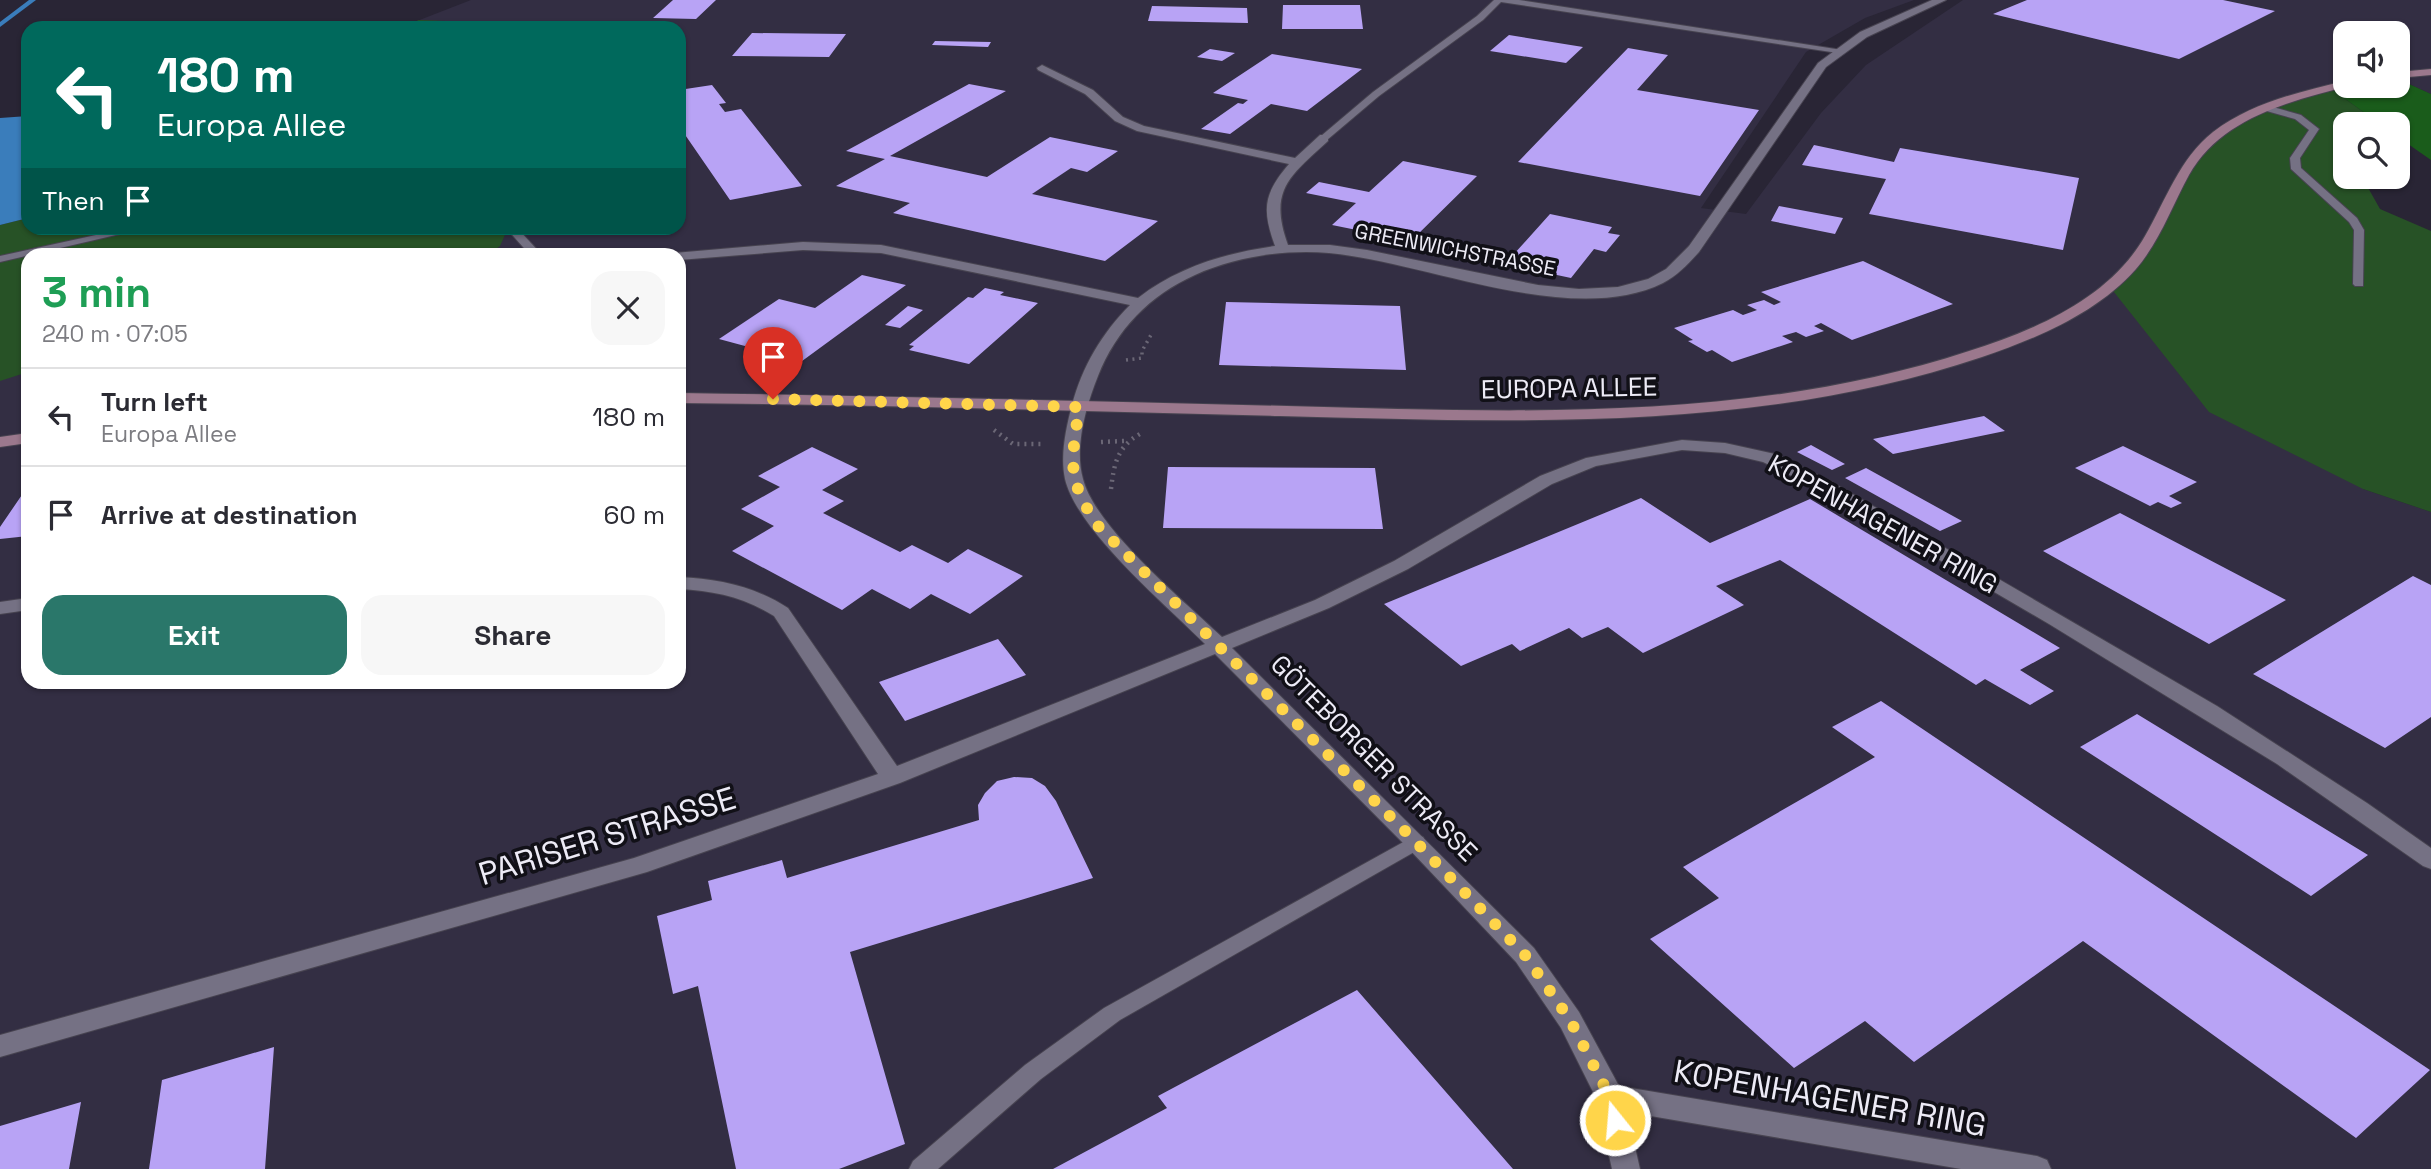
<!DOCTYPE html>
<html lang="en">
<head>
<meta charset="utf-8">
<style>
	:root { --surface:#fff; --page:#f7f7f7; --text:#2b2b33; --muted:#7c7c81; --line:#e1e1e2; --accent:#2a776a }
	body { margin:0; font-family:"Space Grotesk",sans-serif; background:var(--page); color:var(--text); height:100vh; display:flex; flex-direction:column; font-size:26px; white-space:nowrap }
	* { box-sizing:border-box; margin:0 }
	p { font-size:23px; color:var(--muted) }
	.icon { flex:none; width:38px; height:38px; fill:none; stroke:currentColor; stroke-width:2; stroke-linecap:round; stroke-linejoin:round }
	.map { position:relative; flex:1; overflow:hidden }
	.panel { position:absolute; left:21px; top:248px; width:665px; height:441px; display:flex; flex-direction:column; background:var(--surface); border-radius:21px; box-shadow:0 2px 5px #0004 }
	.panel>* { flex:none }
	.top-card { position:absolute; left:21px; top:21px; width:665px; height:214px; border-radius:21px; box-shadow:0 2px 5px #0004; background:#00695c; color:#fff; overflow:hidden }
	.controls { position:absolute; left:2333px; top:21px; display:grid; gap:14px }
	.controls a { display:grid; place-items:center; width:77px; height:77px; border-radius:14px; background:var(--surface); box-shadow:0 2px 5px #0004; font-size:35px }
	.pin { position:absolute; display:grid; place-items:center; width:60px; height:60px; color:#fff; margin:-72px -30px; border-radius:50% 50% 50% 0; rotate:-45deg; box-shadow:0 0 7px #0007 }
	.pin .icon { rotate:45deg }
	.me { position:absolute; width:77px; margin:-38px; rotate:343deg; stroke-linejoin:round; filter:drop-shadow(0 0 5px #0008) }
	.turn { display:flex; align-items:center; gap:24px; height:147px; padding:0 21px; font-size:32px }
	.turn .icon { width:91px; height:91px; stroke-width:2.5 }
	.turn b { display:block; font-size:49px; line-height:60px }
	.then { display:flex; align-items:center; height:66px; padding:0 21px; background:#0003; gap:14px; font-size:26px }
	.round { display:grid; place-items:center; flex:none; width:74px; height:74px; border-radius:21px; background:var(--page) }
	.summary { display:flex; align-items:center; justify-content:space-between; height:119px; padding:0 21px }
	h1 { font-size:42px; font-weight:800; line-height:52px; color:#1e9e55 }
	.primary-button { display:flex; gap:14px; margin-top:auto; padding:14px 21px }
	.primary-button a { flex:1; height:80px; border-radius:21px; background:var(--accent); color:#fff; font-size:28px; font-weight:800; line-height:80px; text-align:center }
	.primary-button a+a { background:var(--page); color:var(--text) }
	ul { padding:0; list-style:none }
	li { display:flex; align-items:center; gap:21px; height:98px; padding:0 21px; border-top:2px solid var(--line) }
	li div { flex:1 }
	li b { display:block; font-size:26px }
	li em { font-style:normal }
	.map>svg:first-child { display:block }
	.built { fill:#332e43; fill-rule:evenodd }
	.green { fill:#275226 }
	.forest { fill:#1a5c1b }
	.water { fill:#3a7dbb }
	.lines { fill:none; stroke-linecap:round; stroke-linejoin:round }
	.stream { fill:#3a7dbb; fill-rule:evenodd }
	.building { fill:#b8a3f5 }
	.service-casing { stroke:#474350; stroke-width:2 }
	.minor-casing { stroke:#474350; stroke-width:2 }
	.secondary-casing { stroke:#474350; stroke-width:2 }
	.path-far2 { stroke:#6b6776; stroke-width:2.5; stroke-dasharray:1 2.5; stroke-linecap:butt }
	.path-far1 { stroke:#6b6776; stroke-width:3.5; stroke-dasharray:2 4.5; stroke-linecap:butt }
	.path { stroke:#6b6776; stroke-width:4.5; stroke-dasharray:2 5; stroke-linecap:butt }
	.service { fill:#757184; fill-rule:evenodd }
	.minor { fill:#757184; fill-rule:evenodd }
	.secondary { fill:#9b788d; fill-rule:evenodd }
	.route { stroke:#ffd54a; stroke-width:12; stroke-dasharray:0 21.6 }
	.labels { text-anchor:middle; stroke-width:7; stroke-linejoin:round; paint-order:stroke }
	.far-street-label { font-size:21px; fill:#edebf6; stroke:#111017 }
	.street-label { font-size:26px; fill:#edebf6; stroke:#111017 }
	.near-street-label { font-size:32px; fill:#edebf6; stroke:#111017 }
</style>
</head>
<body>
<div class="map">
<svg width="2431" height="1169" viewBox="0 0 2431 1169">
	<rect width="100%" height="100%" fill="#292535"/>
	<path class="built" d="M471,0H1914L1865,18L1806,52L1701,208L1746,214L1821,113L1866,65L1963,0H2431V94L2398,79V33H2345V84L2304,95L2363,489L2431,512V1169H0V259L171,228H679V28H399ZM28,256H679V682H28Z"/>
	<path class="green" d="M419,20L547,25L538,28H399Z
		M2330,88L2380,124H2345V177H2362L2380,209L2431,231V512L2363,489L2209,412L2110,287L2135,261L2207,142L2252,114Z
		M28,218V228H508L500,246L488,255L28,256V372L0,381V225Z"/>
	<path class="forest" d="M2398,79L2431,94V160L2398,137V124H2380L2330,88L2398,86Z"/>
	<path class="water" d="M28,116V218L0,225V118Z"/>
	<g class="lines">
		<path class="stream" d="M29,0H36L0,27V22Z"/>
	</g>
	<path class="building" d="M673,0H716L696,19L653,18Z
		M2027,0H2223L2275,11L2179,59L1993,14Z
		M1283,5H1360L1363,29H1282Z
		M1152,6L1247,8L1248,23L1148,21Z
		M752,33L846,34L829,57L732,56Z
		M1509,35L1583,47L1566,63L1490,51Z
		M935,41L991,42L988,47L932,45Z
		M1628,48L1668,55L1637,90L1759,110L1700,196L1518,162Z
		M1210,49L1235,53L1222,61L1197,57Z
		M1272,54L1362,69L1307,111L1271,104L1230,134L1201,129L1238,103L1243,104L1248,100L1213,93Z
		M969,84L1006,91L890,156L987,177L1050,137L1118,151L1087,172L1071,168L1032,194L1158,221L1105,261L893,213L910,203L836,186L885,159L846,151Z
		M712,85L726,103L719,104L725,112L741,109L802,186L730,200L679,126V90Z
		M1814,145L1894,162L1900,148L2079,178L2063,250L1869,214L1886,179L1802,165Z
		M1403,161L1477,176L1411,241L1332,225L1356,203L1306,193L1319,182L1369,192Z
		M1779,206L1843,218L1835,234L1771,221Z
		M1550,214L1612,227L1608,233L1620,235L1606,252L1594,249L1571,278L1505,264Z
		M1863,261L1953,304L1852,340L1821,323L1814,326L1824,331L1806,337L1796,332L1782,336L1793,342L1732,362L1712,350L1707,352L1688,341L1693,340L1674,328L1733,310L1743,315L1757,310L1747,305L1764,300L1774,305L1781,302L1761,292Z
		M862,275L906,285L798,364L751,352L756,349L719,339L779,299L815,308Z
		M985,288L1004,292L1000,295L1038,303L969,364L909,350L914,346L909,345L968,297L973,298Z
		M1226,302L1400,306L1406,370L1219,365Z
		M908,306L923,310L900,328L885,325Z
		M1984,416L2005,431L1893,454L1873,439Z
		M1811,445L1845,464L1832,470L1797,452Z
		M2123,446L2197,482L2169,496L2182,503L2171,508L2158,502L2150,506L2075,468Z
		M812,447L858,469L822,490L844,501L823,513L900,552L912,545L948,563L968,549L1023,576L970,614L931,594L910,609L872,589L842,610L732,551L774,526L741,509L780,487L758,476Z
		M1168,467L1375,468L1383,529L1163,528Z
		M1866,468L1962,521L1940,531L1845,478Z
		M28,486V536L0,539V527Z
		M1641,498L1710,543L1810,499L2060,648L2020,670L2054,691L2030,705L1985,679L1976,685L1780,560L1716,586L1744,605L1643,653L1608,627L1582,638L1569,628L1520,651L1512,644L1461,666L1384,604Z
		M2120,513L2286,600L2209,644L2043,551Z
		M2413,576L2431,585V717L2385,748L2253,674Z
		M998,639L1026,675L905,721L879,682Z
		M1881,701L2196,913L2430,1070L2356,1138L2083,941L1914,1062L1865,1021L1794,1068L1650,939L1719,898L1683,867L1875,757L1832,727Z
		M2137,714L2368,855L2311,896L2080,747Z
		M1014,777L1032,778L1045,786L1056,801L1093,878L850,952L905,1144L839,1169H736L698,986L673,994L657,916L712,900L708,881L782,860L787,878L979,820L978,805L985,793L997,781Z
		M1357,990L1513,1169H1053L1167,1108L1158,1096Z
		M274,1047L265,1169H149L162,1080Z
		M81,1102L69,1169H0V1126Z"/>
	<g class="lines">
		<g class="service-casing">
			<path id="service" d="M1494,0H1519L1842,50L1838,53L1501,2L1483,20L1379,96L1327,140H1321V136L1373,92L1477,16Z
				M2266,105L2301,115L2319,129L2300,158L2301,168L2357,218L2364,230L2363,286H2355L2353,284L2354,230L2349,222L2291,169L2290,158L2309,130L2295,119L2263,110V106Z
				M128,228H146L0,262V256Z
				M506,228H517L543,256H531Z
				M1416,835L1423,837L1426,842L1423,847L1120,1020L1041,1079L938,1169H909L913,1161L1025,1065L1104,1008Z"/>
		</g>
		<g class="minor-casing">
			<path id="minor" d="M1932,0H1946L1867,37L1826,67L1699,252C1688,264 1677,276 1663,283C1572,328 1426,262 1329,253C1285,249 1235,257 1195,275C1150,295 1116,330 1098,376C1086,406 1074,447 1083,479C1095,527 1184,601 1222,637L1315,600L1394,561L1540,476L1586,458L1682,440L1725,443L1775,454L1830,481L2217,706L2367,803L2431,848V869L2423,866L2277,764L2049,624L1818,489L1763,462L1725,453L1682,450L1596,466L1552,484L1408,569L1329,608L1232,648L1534,948L1579,1012L1619,1086L2037,1156L2047,1160L2051,1169H1961L1627,1112L1640,1169H1612L1596,1098L1561,1028L1516,962L1408,848L1215,654L900,783L647,872L0,1057V1035L634,858L878,774L774,616C743,597 715,591 679,589V577C719,579 754,586 788,608L897,766L1205,644C1166,605 1077,530 1065,479C1060,455 1066,428 1072,405C1082,367 1102,333 1130,305L881,253L803,250L679,260V256H672L674,253L803,242L881,245L1138,298C1178,267 1225,253 1275,246C1262,210 1263,194 1289,164L1137,131L1115,121L1085,94L1038,70L1037,68L1042,65L1093,90L1123,117L1144,126L1295,158L1320,135H1328V141C1290,176 1268,190 1288,245H1330L1367,250L1538,285L1579,289L1618,287L1648,279L1666,269L1689,246L1818,63L1860,32Z
				M28,598V610L0,614V602Z"/>
		</g>
		<g class="secondary-casing">
			<path id="secondary" d="M2431,69V75L2398,78V72Z
				M2345,81V86H2349C2290,101 2221,118 2189,175C2172,206 2160,241 2136,269C2097,313 2038,338 1982,357C1757,433 1514,422 1280,416C1080,411 879,405 679,403V393C882,396 1084,401 1287,406C1514,412 1750,423 1969,351C2035,330 2109,299 2145,236C2166,200 2179,159 2213,132C2251,103 2299,92 2345,81Z
				M28,433V443L0,447V437Z"/>
		</g>
		<path class="path-far2" d="M427,28L456,23L485,28
			M2365,90L2384,86"/>
		<path class="path-far1" d="M1126,360L1142,358V351L1152,333"/>
		<path class="path" d="M994,430L1013,444H1043
			M1101,442L1124,441
			M1111,489C1114,464 1117,447 1140,434"/>
		<use href="#service" class="service"/>
		<use href="#minor" class="minor"/>
		<use href="#secondary" class="secondary"/>
	</g>
	<g class="lines">
		<path class="route" d="M773,399L1079,407C1072,462 1065,477 1098,526L1416,842L1525,955L1570,1020L1610,1097L1615,1120"/>
	</g>
	<g class="labels">
		<g class="far-street-label">
			<text transform="translate(1455 250) rotate(11)" y="7">GREENWICHSTRASSE</text>
		</g>
		<g class="street-label">
			<text transform="translate(1569 388) rotate(-1)" y="9">EUROPA ALLEE</text>
			<text transform="translate(1883 524) rotate(29)" y="9">KOPENHAGENER RING</text>
			<text transform="translate(1374 758) rotate(45)" y="9">GÖTEBORGER STRASSE</text>
		</g>
		<g class="near-street-label">
			<text transform="translate(607 836) rotate(-17)" y="11">PARISER STRASSE</text>
			<text transform="translate(1830 1098) rotate(10)" y="11">KOPENHAGENER RING</text>
		</g>
	</g>
</svg>
<div class="controls">
<a><svg class="icon" aria-label="sound" viewBox="0 0 24 24"><path d="M4 9h4l5-4v14l-5-4H4zM17 9q2 3 0 6"/></svg></a>
<a><svg class="icon" aria-label="search" viewBox="0 0 24 24"><circle cx="10" cy="10" r="6"/><path d="M15 15l6 6"/></svg></a>
</div>
<div class="pin" style="left:773px;top:399px;background:#d93025"><svg class="icon" aria-label="arrive" viewBox="0 0 24 24"><path d="M6 21V4h12l-3 4 3 4H6"/></svg></div>
<svg class="me" style="left:1615px;top:1120px" viewBox="-20 -20 40 40"><circle r="17" fill="#ffd54a" stroke="#fff" stroke-width="3"/><path d="M0-11L8 9 0 5-8 9z" fill="#fff"/></svg>
<div class="top-card">
<div class="turn"><svg class="icon" aria-label="left" viewBox="0 0 24 24"><path d="M17 20v-9H6M10 6l-5 5 5 5"/></svg><div><b>180 m</b>Europa Allee</div></div>
<div class="then">Then<svg class="icon" aria-label="arrive" viewBox="0 0 24 24"><path d="M6 21V4h12l-3 4 3 4H6"/></svg></div>
</div>
<section class="panel">
<div class="summary"><div><h1>3 min</h1><p>240 m · 07:05</p></div><a class="round"><svg class="icon" aria-label="close" viewBox="0 0 24 24"><path d="M6 6l12 12M18 6L6 18"/></svg></a></div>
<ul>
<li><svg class="icon" aria-label="left" viewBox="0 0 24 24"><path d="M17 20v-9H6M10 6l-5 5 5 5"/></svg><div><b>Turn left</b><p>Europa Allee</p></div><em>180 m</em></li>
<li><svg class="icon" aria-label="arrive" viewBox="0 0 24 24"><path d="M6 21V4h12l-3 4 3 4H6"/></svg><div><b>Arrive at destination</b></div><em>60 m</em></li>
</ul>
<div class="primary-button"><a>Exit</a><a>Share</a></div>
</section>
</div>
</body>
</html>
